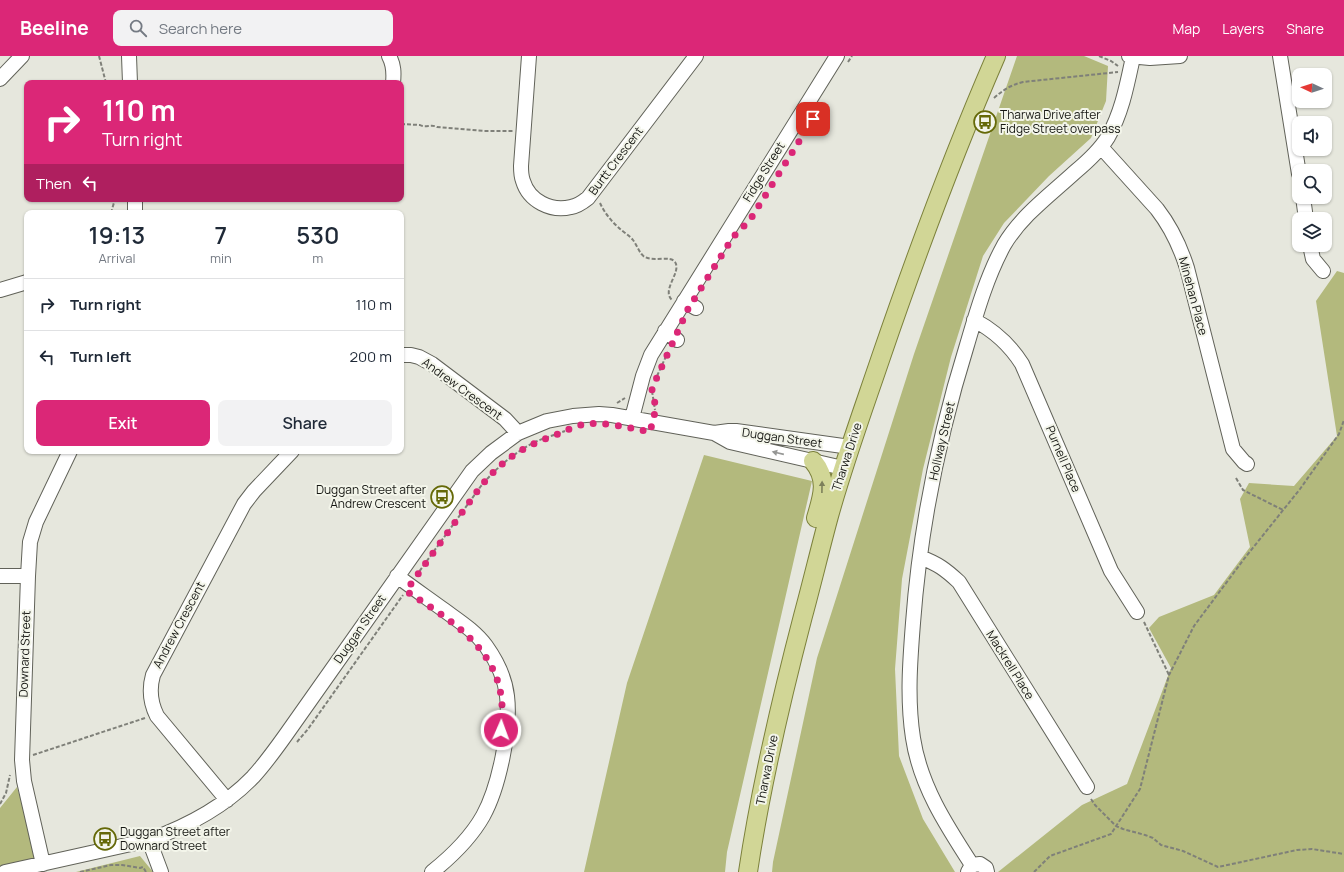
<!DOCTYPE html>
<html lang="en">
<head>
<meta charset="utf-8">
<style>
	:root { --surface:#fff; --page:#f2f2f3; --text:#1f2937; --muted:#747a83; --line:#e0e1e3; --accent:#db2777 }
	body { margin:0; font-family:Manrope,sans-serif; background:var(--page); color:var(--text); height:100vh; display:flex; flex-direction:column; font-size:15px; white-space:nowrap }
	* { box-sizing:border-box; margin:0 }
	p { font-size:13px; color:var(--muted) }
	.icon { flex:none; width:22px; height:22px; fill:none; stroke:currentColor; stroke-width:2; stroke-linecap:round; stroke-linejoin:round }
	.map { position:relative; flex:1; overflow:hidden }
	.details { position:absolute; left:24px; top:154px; width:380px; height:244px; display:flex; flex-direction:column; background:var(--surface); border-radius:8px; box-shadow:0 1px 3px #0004 }
	.details>* { flex:none }
	.top-card { position:absolute; left:24px; top:24px; width:380px; height:122px; border-radius:8px; box-shadow:0 1px 3px #0004; background:#db2777; color:#fff; overflow:hidden }
	.needle { width:26px; rotate:274deg }
	.buttons { position:absolute; left:1292px; top:12px; display:grid; gap:8px }
	.buttons a { display:grid; place-items:center; width:40px; height:40px; border-radius:8px; background:var(--surface); box-shadow:0 1px 3px #0004; font-size:20px }
	.pin { position:absolute; display:grid; place-items:center; width:34px; height:34px; color:#fff; margin:-17px; border-radius:8px; box-shadow:0 2px 6px #0006 }
	.me { position:absolute; width:44px; margin:-22px; rotate:2deg; stroke-linejoin:round; filter:drop-shadow(0 0 3px #0008) }
	.turn { display:flex; align-items:center; gap:14px; height:84px; padding:0 12px; font-size:18px }
	.turn .icon { width:52px; height:52px; stroke-width:2.5 }
	.turn b { display:block; font-size:28px; line-height:34px }
	.then { display:flex; align-items:center; height:38px; padding:0 12px; background:#0003; gap:8px; font-size:15px }
	.eta { display:flex; justify-content:space-evenly; align-items:center; height:68px; text-align:center }
	.eta b { font-size:24px; font-weight:600; line-height:28px }
	.action { display:flex; gap:8px; margin-top:auto; padding:8px 12px }
	.action a { flex:1; height:46px; border-radius:8px; background:var(--accent); color:#fff; font-size:16px; font-weight:600; line-height:46px; text-align:center }
	.action a+a { background:var(--page); color:var(--text) }
	ul { padding:0; list-style:none }
	li { display:flex; align-items:center; gap:12px; height:52px; padding:0 12px; border-top:1px solid var(--line) }
	li div { flex:1 }
	li b { display:block; font-size:15px }
	li em { font-style:normal }
	header { display:flex; align-items:center; gap:24px; box-sizing:border-box; height:56px; padding:0 20px; background:var(--accent); color:#fff }
	header strong { font-size:19px }
	nav { display:flex; gap:22px; margin-inline-start:auto; font-size:14px }
	.search { width:280px; height:36px; background:var(--page); display:flex; align-items:center; gap:10px; box-sizing:border-box; padding:0 14px; border-radius:8px; color:var(--muted); font-size:15px }
	.map>svg:first-child { display:block }
	.green { fill:#b3b97d }
	.lines { fill:none; stroke-linecap:round; stroke-linejoin:round }
	.minor-casing { stroke:#616259; stroke-width:16 }
	.major-casing { stroke:#7c813b; stroke-width:20 }
	.path { stroke:#7f8079; stroke-width:2; stroke-dasharray:4 2; stroke-linecap:butt }
	.minor { stroke:#fff; stroke-width:14 }
	.major { stroke:#d1d696; stroke-width:18 }
	.oneway { fill:#969795 }
	.oneway2 { fill:#7d805b }
	.route { stroke:#db2777; stroke-width:7; stroke-dasharray:0 12.6 }
	.labels { text-anchor:middle; stroke-width:4; stroke-linejoin:round; paint-order:stroke }
	.poi-label { font-size:12px; fill:#161713; stroke:#f3f5ea; text-anchor:start }
	.street-label { font-size:12px; fill:#161713; stroke:#f3f5ea }
</style>
</head>
<body>
<header>
<strong>Beeline</strong>
<div class="search"><svg class="icon" aria-label="search" viewBox="0 0 24 24"><circle cx="10" cy="10" r="6"/><path d="M15 15l6 6"/></svg>Search here</div>
<nav><a>Map</a><a>Layers</a><a>Share</a></nav>
</header>
<div class="map">
<svg width="1344" height="816" viewBox="0 0 1344 816">
	<rect width="100%" height="100%" fill="#e6e7dd"/>
	<path class="green" d="M1017,0H1084L1108,10L1106,45L1091,82L1049,120L1004,167L983,200L951,301L923,413L902,523L895,613L899,700L923,763L955,816H772L773,806L817,602L914,298Z
		M1337,215L1344,217V816H998L1082,749L1127,728L1171,612L1149,572L1159,561L1214,539L1250,491L1240,443L1249,427L1294,430L1337,380L1316,245Z
		M704,399L812,425L727,796L725,816H584L627,627Z
		M17,731L42,816H0V752Z
		M140,800L153,816H76Z"/>
	<g class="lines">
		<g class="minor-casing">
			<path id="minor" d="M129,0L130,27
				M389,0C394,9 394,17 393,27
				M529,0L521,110C521,115 521,120 523,125C529,145 551,156 571,151C578,150 583,146 588,142L696,0
				M1129,0L1150,2L1180,0
				M1280,0L1299,118
				M0,23L22,0
				M1101,91L1157,153C1171,171 1180,190 1187,212L1233,393L1244,406L1247,408
				M1303,141L1306,163
				M135,143V157
				M1310,189L1313,203L1323,215
				M0,234L27,226
				M684,245L696,252
				M974,264C995,275 1010,289 1022,308L1111,515L1137,556
				M665,275L677,284
				M401,299H411L419,301L432,308L505,363L518,377
				M632,362L643,320L651,299L837,0
				M714,377L730,386L843,412
				M920,501C938,508 945,513 959,526L1087,731
				M0,520H28
				M397,520C413,532 429,543 444,554C459,565 475,575 486,590C496,604 505,622 507,640C511,673 499,731 483,760C470,783 452,800 432,816
				M227,744L157,660C150,646 149,633 153,619L244,448L254,435L292,395
				M149,784L161,816
				M43,808L24,725L22,704L28,520L30,486L36,466L70,395
				M972,809C946,769 920,729 913,682C907,644 910,605 913,567C920,472 939,379 967,289C977,255 987,220 1004,189C1021,160 1050,139 1075,116C1087,106 1100,94 1108,81C1122,56 1127,29 1133,1
				M5,816L149,784C188,770 224,751 253,721C265,708 275,694 285,680L472,415L491,397L518,377L547,365L573,360L599,358L612,359L714,377L729,375H736L850,391
				M968,816L972,809L980,808L986,812L987,816"/>
		</g>
		<g class="major-casing">
			<path id="major" d="M813,405C829,424 822,441 816,462
				M748,816C761,729 781,644 803,560C812,527 820,493 829,460C844,406 863,354 881,301C916,199 953,99 996,0"/>
		</g>
		<path class="path" d="M99,0L106,27
			M1099,0L1111,5L1118,10
			M848,6L852,0
			M994,42C1003,34 1011,29 1023,26L1118,16
			M401,68L420,69C425,72 432,68 437,71L484,75H513
			M600,147C604,156 611,165 619,172C623,176 629,179 633,184C637,189 640,199 645,201C654,206 670,199 675,206C682,216 661,234 672,244
			M111,157L115,143
			M657,320L668,296
			M652,335L655,354
			M617,347L625,342
			M1236,422L1243,434L1283,454
			M416,520L481,430C496,412 513,398 533,387C543,382 555,379 565,375
			M1144,566L1169,619
			M297,686L308,673L403,539
			M33,699L145,662
			M1091,743L1095,749L1116,770L1123,773L1145,779L1153,782L1161,789L1183,795L1218,811L1297,794L1312,793L1344,798
			M0,748L6,737L10,719
			M80,816L111,809H122L140,812L143,811L146,816
			M1034,816L1050,800L1111,778L1140,733L1169,619L1194,570L1244,503L1300,433L1339,378L1344,364"/>
		<use href="#minor" class="minor"/>
		<use href="#major" class="major"/>
	</g>
	<defs><path id="oneway-solid" d="M-6-.8H1V-3.2L6.5 0L1 3.2V.8H-6Z"/></defs>
	<use class="oneway" href="#oneway-solid" transform="translate(778 397) rotate(-167)"/>
	<use class="oneway2" href="#oneway-solid" transform="translate(822 431) rotate(-89)"/>
	<g class="lines">
		<path class="route" d="M501,674C501,666 502,657 502,649C499,592 449,563 406,535L481,430C504,402 524,390 558,378C565,375 573,371 581,369C600,364 630,372 650,376L656,352L652,334L653,330L688,253L733,181L750,164L813,63"/>
	</g>
	<defs>
		<g id="bus-ring" transform="scale(1.15)"><circle r="9.5" fill="#f3f5ea" stroke="#656908" stroke-width="1.5"/><path d="M-5-6H5V4H4V6H2V4H-2V6H-4V4H-5ZM-3.5-4V0h7V-4ZM-3.5 1.2v1.5H-2V1.2ZM2 1.2v1.5H3.5V1.2Z" fill="#656908"/></g>
	</defs>
	<g fill-rule="evenodd">
		<use href="#bus-ring" x="985" y="66"/>
		<use href="#bus-ring" x="442" y="441"/>
		<use href="#bus-ring" x="105" y="783"/>
	</g>
	<g class="labels">
		<g class="poi-label">
			<text x="1000" y="63">Tharwa Drive after<tspan x="1000" dy="14">Fidge Street overpass</tspan></text>
			<text x="426" y="438" text-anchor="end">Duggan Street after<tspan x="426" dy="14">Andrew Crescent</tspan></text>
			<text x="120" y="780">Duggan Street after<tspan x="120" dy="14">Downard Street</tspan></text>
		</g>
		<g class="street-label">
			<text transform="translate(616 105) rotate(-53)" y="4">Burtt Crescent</text>
			<text transform="translate(764 116) rotate(-58)" y="4">Fidge Street</text>
			<text transform="translate(1193 240) rotate(75)" y="4">Minehan Place</text>
			<text transform="translate(462 333) rotate(36)" y="4">Andrew Crescent</text>
			<text transform="translate(782 382) rotate(8)" y="4">Duggan Street</text>
			<text transform="translate(942 385) rotate(-77)" y="4">Hollway Street</text>
			<text transform="translate(847 401) rotate(-72)" y="4">Tharwa Drive</text>
			<text transform="translate(1063 403) rotate(67)" y="4">Purnell Place</text>
			<text transform="translate(179 569) rotate(-62)" y="4">Andrew Crescent</text>
			<text transform="translate(360 573) rotate(-55)" y="4">Duggan Street</text>
			<text transform="translate(25 598) rotate(-88)" y="4">Downard Street</text>
			<text transform="translate(1010 609) rotate(58)" y="4">Mackrell Place</text>
			<text transform="translate(767 714) rotate(-79)" y="4">Tharwa Drive</text>
		</g>
	</g>
</svg>
<div class="buttons">
<a><svg class="needle" viewBox="-14 -14 28 28"><path d="M0-13l5 13h-10z" fill="#e53935"/><path d="M0 13l5-13h-10z" fill="#747a83"/></svg></a>
<a><svg class="icon" aria-label="sound" viewBox="0 0 24 24"><path d="M4 9h4l5-4v14l-5-4H4zM17 9q2 3 0 6"/></svg></a>
<a><svg class="icon" aria-label="search" viewBox="0 0 24 24"><circle cx="10" cy="10" r="6"/><path d="M15 15l6 6"/></svg></a>
<a><svg class="icon" aria-label="layers" viewBox="0 0 24 24"><path d="M12 4l9 5-9 5-9-5zM3 14l9 5 9-5"/></svg></a>
</div>
<div class="pin" style="left:813px;top:63px;background:#d93025"><svg class="icon" aria-label="arrive" viewBox="0 0 24 24"><path d="M6 21V4h12l-3 4 3 4H6"/></svg></div>
<svg class="me" style="left:501px;top:674px" viewBox="-20 -20 40 40"><circle r="17" fill="#db2777" stroke="#fff" stroke-width="3"/><path d="M0-11L8 9 0 5-8 9z" fill="#fff"/></svg>
<div class="top-card">
<div class="turn"><svg class="icon" aria-label="right" viewBox="0 0 24 24"><path d="M7 20v-9h11M14 6l5 5-5 5"/></svg><div><b>110 m</b>Turn right</div></div>
<div class="then">Then<svg class="icon" aria-label="left" viewBox="0 0 24 24"><path d="M17 20v-9H6M10 6l-5 5 5 5"/></svg></div>
</div>
<section class="details">
<div class="eta">
<div><b>19:13</b><p>Arrival</p></div>
<div><b>7</b><p>min</p></div>
<div><b>530</b><p>m</p></div>
</div>
<ul>
<li><svg class="icon" aria-label="right" viewBox="0 0 24 24"><path d="M7 20v-9h11M14 6l5 5-5 5"/></svg><div><b>Turn right</b></div><em>110 m</em></li>
<li><svg class="icon" aria-label="left" viewBox="0 0 24 24"><path d="M17 20v-9H6M10 6l-5 5 5 5"/></svg><div><b>Turn left</b></div><em>200 m</em></li>
</ul>
<div class="action"><a>Exit</a><a>Share</a></div>
</section>
</div>
</body>
</html>
